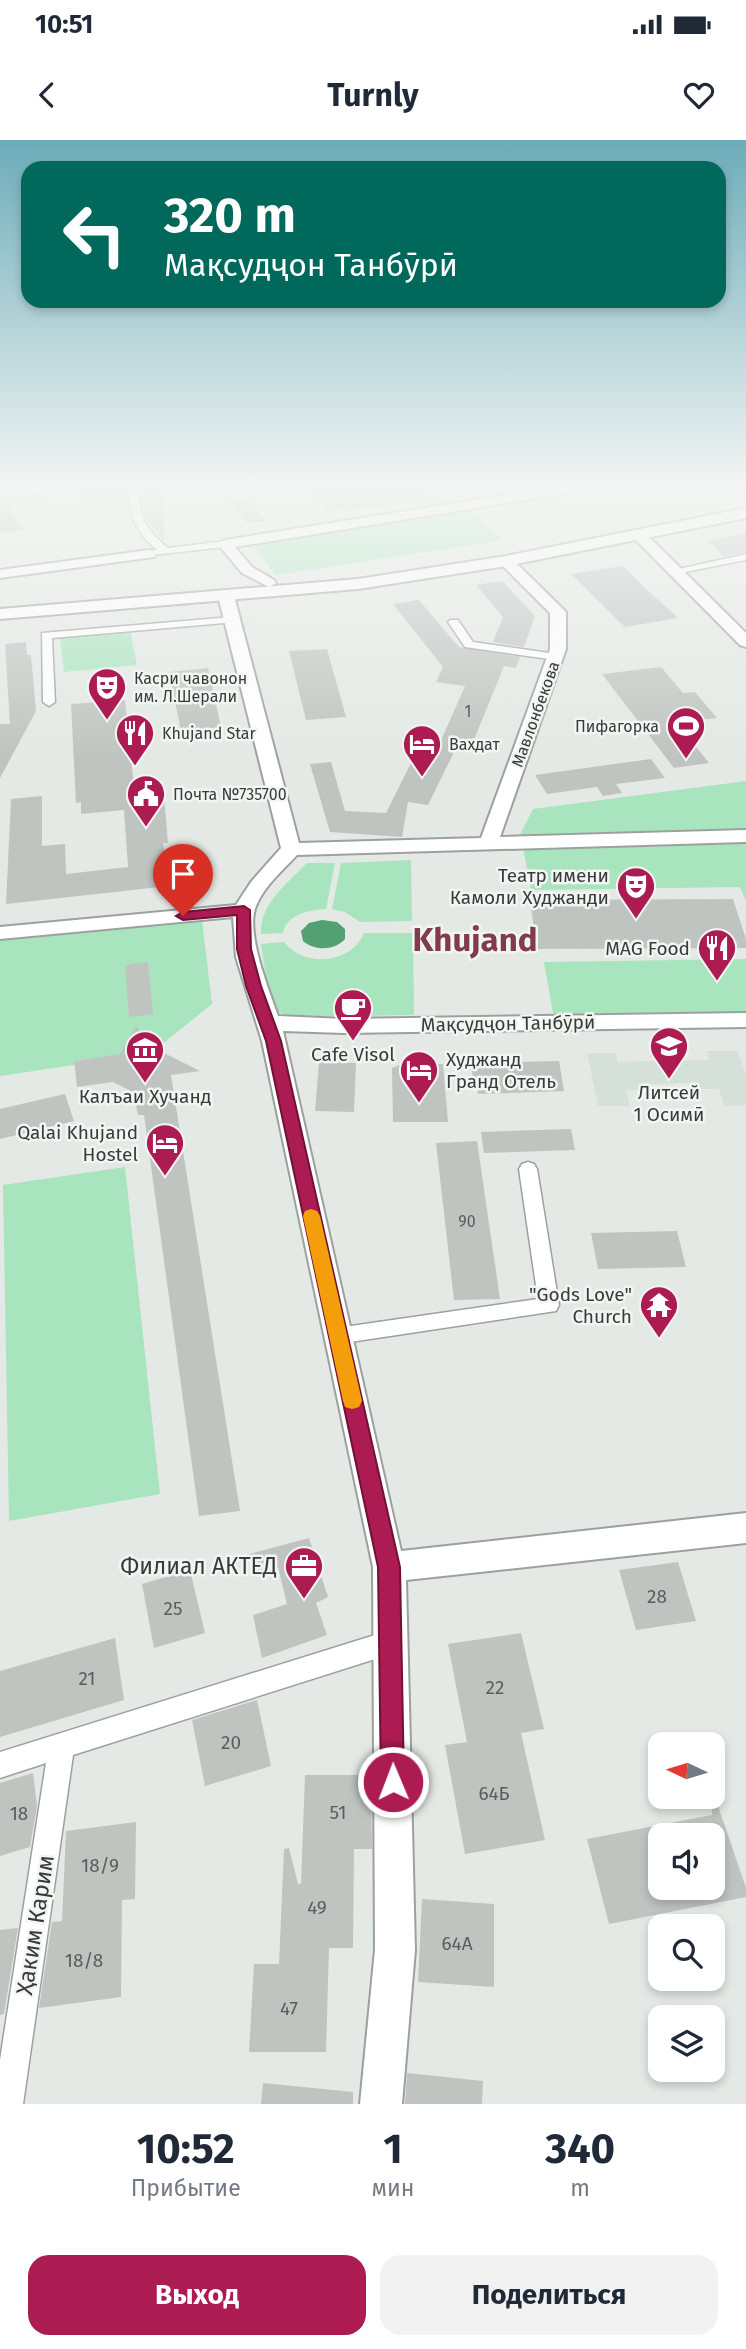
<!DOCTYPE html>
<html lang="ru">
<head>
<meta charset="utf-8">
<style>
	:root { --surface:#fff; --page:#f2f2f3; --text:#1f2937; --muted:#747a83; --accent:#ac1b51 }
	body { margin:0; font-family:"Fira Sans",sans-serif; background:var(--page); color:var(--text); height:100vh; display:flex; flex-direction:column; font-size:26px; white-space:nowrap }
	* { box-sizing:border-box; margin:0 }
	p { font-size:23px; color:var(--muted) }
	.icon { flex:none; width:38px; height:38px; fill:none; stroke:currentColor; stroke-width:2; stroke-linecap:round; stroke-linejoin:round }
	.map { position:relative; height:1964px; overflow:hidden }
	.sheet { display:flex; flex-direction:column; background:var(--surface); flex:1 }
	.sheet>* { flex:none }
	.guide { position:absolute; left:21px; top:21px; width:705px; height:147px; border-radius:21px; box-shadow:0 4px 10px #0003; background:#00695c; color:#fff; overflow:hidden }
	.needle { width:46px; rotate:274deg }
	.fabs { position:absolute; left:648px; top:1592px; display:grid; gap:14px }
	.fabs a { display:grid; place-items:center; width:77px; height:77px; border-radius:14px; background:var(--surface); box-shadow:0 4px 10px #0003; font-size:35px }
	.pin { position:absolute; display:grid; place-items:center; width:60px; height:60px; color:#fff; margin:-72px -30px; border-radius:50% 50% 50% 0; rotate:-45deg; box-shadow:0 0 7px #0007 }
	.pin .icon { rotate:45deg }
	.me { position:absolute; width:77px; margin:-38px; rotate:359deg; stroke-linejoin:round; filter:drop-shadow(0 0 5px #0008) }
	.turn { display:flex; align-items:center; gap:24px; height:147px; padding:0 28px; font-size:32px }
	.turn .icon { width:91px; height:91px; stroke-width:2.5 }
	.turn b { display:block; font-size:49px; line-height:60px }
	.eta { display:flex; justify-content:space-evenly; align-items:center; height:119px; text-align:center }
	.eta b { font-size:42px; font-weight:700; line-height:49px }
	.primary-button { display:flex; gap:14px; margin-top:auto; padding:14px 28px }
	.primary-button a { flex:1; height:80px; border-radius:21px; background:var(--accent); color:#fff; font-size:28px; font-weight:700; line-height:80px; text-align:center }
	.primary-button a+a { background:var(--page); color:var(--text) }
	.status { display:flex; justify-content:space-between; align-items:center; height:49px; padding:0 35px; background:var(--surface); direction:ltr }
	.status svg { height:19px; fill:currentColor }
	header { display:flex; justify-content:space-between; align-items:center; height:91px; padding:0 28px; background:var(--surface); font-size:32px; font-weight:700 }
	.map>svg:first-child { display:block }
	.built { fill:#d4e0d8 }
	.green { fill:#a8e4bd }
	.water { fill:#53a072 }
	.building { fill:#bfc4c1; fill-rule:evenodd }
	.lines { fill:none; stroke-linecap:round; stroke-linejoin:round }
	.street-casing { stroke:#9da19e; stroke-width:3 }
	.secondary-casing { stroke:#9da19e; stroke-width:4 }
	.primary-casing { stroke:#9da19e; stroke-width:4 }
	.street { fill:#fff; fill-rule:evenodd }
	.secondary { fill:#fff; fill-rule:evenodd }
	.primary { fill:#fff; fill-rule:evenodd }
	.route { fill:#ac1b51; stroke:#701235; stroke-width:2 }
	.slow { fill:#f59e0b }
	.labels { text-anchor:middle; stroke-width:5; stroke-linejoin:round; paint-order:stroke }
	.far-poi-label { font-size:16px; fill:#393b3a; stroke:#f1f6f3; text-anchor:start }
	.number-label { font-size:16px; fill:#5a5d5c }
	.far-street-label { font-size:16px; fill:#393b3a; stroke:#f1f6f3 }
	.poi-label { font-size:19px; fill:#393b3a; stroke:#f1f6f3; text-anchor:end }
	.street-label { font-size:19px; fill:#393b3a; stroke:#f1f6f3 }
	.near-number-label { font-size:19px; fill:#5a5d5c }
	.near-poi-label { font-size:23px; fill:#393b3a; stroke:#f1f6f3; text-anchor:end }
	.near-street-label { font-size:23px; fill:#393b3a; stroke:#f1f6f3 }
	.town-label { font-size:33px; font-weight:bold; fill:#823a4d; stroke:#f1f6f3 }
</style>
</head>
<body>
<div class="status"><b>10:51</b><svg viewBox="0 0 49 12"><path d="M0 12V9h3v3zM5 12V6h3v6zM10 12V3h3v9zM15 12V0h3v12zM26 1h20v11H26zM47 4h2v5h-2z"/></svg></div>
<header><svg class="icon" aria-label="back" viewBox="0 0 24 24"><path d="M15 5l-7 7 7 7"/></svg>Turnly<svg class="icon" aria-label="heart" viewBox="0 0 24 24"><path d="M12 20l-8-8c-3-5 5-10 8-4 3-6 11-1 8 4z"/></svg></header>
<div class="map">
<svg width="746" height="1964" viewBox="0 0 746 1964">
	<rect width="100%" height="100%" fill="#e4e9e5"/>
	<path class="built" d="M707,911H738L746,937V965L724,966L719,949H693L691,943L649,944L650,950H626L630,966H598L587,913H616L618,922L709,920Z"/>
	<path class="green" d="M472,370L503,400L275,435L252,403Z
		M130,490L137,525L64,532L60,497Z
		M746,641V697L517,701L533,669Z
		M746,704V761L740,747L531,750L523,707Z
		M411,720L412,781L360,782L345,772L332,769L341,723Z
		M307,723H335L326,769C309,770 287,774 283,793L261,794C260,763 287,744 307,723Z
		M202,780L212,864L156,909L74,921V925L0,936V800Z
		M364,793H413L414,875L290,877L271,869L261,804L284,802C303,828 352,824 364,793Z
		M746,819V876L554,879L544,822Z
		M125,1027L160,1354L9,1381L3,1045Z"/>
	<path class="water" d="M322,780L337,782L345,789V799C334,811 315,811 303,801L301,791L309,783Z"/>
	<path class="building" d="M127,344V362L93,367L80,350L103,344Z
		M141,344H163L164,401L147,379L142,364Z
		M302,344H412L428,359L345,371L342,369L328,371Z
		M46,354L45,361L9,367L24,390L0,393V360Z
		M248,358L266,381L247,383L229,361Z
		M746,393V412L724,416L708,401Z
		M623,426L643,446L678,478L625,487L571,434Z
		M502,441L535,476L524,507L493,502L503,477L476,445Z
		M419,460L459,507L520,517L516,528L504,526L469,612L455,610L428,665L408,662L402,697L330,692L310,624L331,622L345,671L386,673L417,611L435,614L465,546L436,542L443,527L393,464Z
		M26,502L27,515H31L36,571L0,638V584H10L5,504Z
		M327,509L346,577L306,580L289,511Z
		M661,527L683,553L695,552L717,578L677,583L709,623L674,628L602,534Z
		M208,528L221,587L181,591L169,532Z
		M125,560L134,647L163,645L168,703H163L169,746L6,764L11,659L42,656V706L65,704L66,734L128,727L124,670L81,674V662L76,663L71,564Z
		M651,619L665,638L616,644L622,653L603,656L597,647L547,654L535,635Z
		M733,759L746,799V808L537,809L530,760Z
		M148,822L153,874L129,877L125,825Z
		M136,886L150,906L200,931L171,935L240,1371L199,1376L144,975H138L133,952L113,942L77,947L74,921L120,914Z
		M559,921L564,951L478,954L477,947H474L471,924L474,923Z
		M319,922L356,923L354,972L315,971Z
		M443,924L448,982H393L392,928L400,925Z
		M65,954L74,981L0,999V969Z
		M571,989L575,1010L484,1013L481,992Z
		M477,1001L500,1159L454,1160L436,1003Z
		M677,1091L686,1127L598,1129L591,1093Z
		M309,1398L328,1457L316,1463L327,1495L262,1518L253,1475L287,1464L278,1427L255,1434L249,1414Z
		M678,1422L696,1481L636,1490L619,1430Z
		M190,1430L205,1493L154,1508L142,1444Z
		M521,1493L544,1589L521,1593L545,1700L465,1714L445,1605L467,1602L448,1504Z
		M115,1498L124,1560L0,1597V1531Z
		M257,1560L271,1626L205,1646L192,1580Z
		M33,1633L37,1666L30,1707L0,1716V1643Z
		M305,1635H371L372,1709H354L353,1808H329L326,1912H249L254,1824H279L284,1709L289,1708L298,1744H301Z
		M715,1657L746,1748V1757L609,1784L587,1699L712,1675V1658ZM660,1696H712V1748H660Z
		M136,1682L135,1759L122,1760L121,1857L39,1868L52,1782L62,1781L66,1691Z
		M422,1759L494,1764V1847L418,1842Z
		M18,1788L4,1874L0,1875V1790Z
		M407,1933L483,1941L482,1964H405Z
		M263,1943L353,1952V1964H261Z"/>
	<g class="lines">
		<g class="street-casing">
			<path id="street" d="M65,344H92L87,347L0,357V351Z
				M130,344H139C137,374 145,389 168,408L225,401L230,404L225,407L152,415V411L157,410C135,391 127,373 130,344Z
				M746,414V420L675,434L670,431Z
				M232,477L238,480L236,482L52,498L55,562L49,566L43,562L42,493Z
				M450,480H458L473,502L556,514L562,517L556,520L465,507L448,482Z
				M528,1022L534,1024L537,1029L559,1165L556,1171L337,1204L330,1202L327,1196L330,1190L337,1188L538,1159L519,1029L522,1024Z
				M391,1490L400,1494L403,1502L400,1510L391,1514L73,1615L23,1964H0V1920L46,1623L0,1638V1612Z"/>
		</g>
		<g class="secondary-casing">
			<path id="secondary" d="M575,344H605L598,348L235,407L252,427L274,440L276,443L269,447L242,433L218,404L225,400Z
				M639,391L644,392L746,493V507L740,505L634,398V392Z
				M149,410L154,411L156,414L154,417L0,438V430Z
				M506,417L511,418L566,472V509L500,697L746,690V702L297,715C283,730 264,746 256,766C245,792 269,850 278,876L344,879L746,873V887L344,893L283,891L401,1411L746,1373V1403L406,1440L415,1810L402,1964H360L375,1810L373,1427L262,901L236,817L233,777L0,799V787L236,765L251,742L281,708L218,456L226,451L234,456L299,703L481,698L550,509V473L501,424L499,421Z"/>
		</g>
		<g class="primary-casing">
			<path id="primary" d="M746,368V378L506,426L358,449L0,479V469L358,439L506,416Z"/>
		</g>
		<use href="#street" class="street"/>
		<use href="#secondary" class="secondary"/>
		<use href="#primary" class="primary"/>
	</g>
	<linearGradient id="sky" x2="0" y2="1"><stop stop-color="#6cacb9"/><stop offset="0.56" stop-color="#f3f5f3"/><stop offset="1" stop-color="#f3f5f3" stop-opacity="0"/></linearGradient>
	<rect width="746" height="619" fill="url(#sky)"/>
	<path class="route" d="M244,766L250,770L251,809L261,846L281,901L400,1427L404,1642L401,1651L393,1654L384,1651L381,1642L378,1427L266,901L246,846L237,809V775L183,780L176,776L183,772Z"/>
	<path class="slow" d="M311,1069L317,1071L320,1076L362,1261L359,1267L352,1269L345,1267L343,1261L303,1076L305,1071Z"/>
	<defs>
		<g id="theatre-pin" transform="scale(2.0125)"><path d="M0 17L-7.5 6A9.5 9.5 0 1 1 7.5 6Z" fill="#ac1b51" stroke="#f1f6f3"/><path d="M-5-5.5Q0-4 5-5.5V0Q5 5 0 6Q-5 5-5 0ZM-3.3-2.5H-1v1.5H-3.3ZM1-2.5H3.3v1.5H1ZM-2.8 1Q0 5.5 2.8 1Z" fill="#fff"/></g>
		<g id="stadium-pin" transform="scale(2.0125)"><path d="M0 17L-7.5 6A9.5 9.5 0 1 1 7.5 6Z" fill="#ac1b51" stroke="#f1f6f3"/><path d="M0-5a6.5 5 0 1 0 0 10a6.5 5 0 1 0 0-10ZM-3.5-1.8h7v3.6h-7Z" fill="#fff"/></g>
		<g id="restaurant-pin" transform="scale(2.0125)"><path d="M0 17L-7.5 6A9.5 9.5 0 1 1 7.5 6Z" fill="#ac1b51" stroke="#f1f6f3"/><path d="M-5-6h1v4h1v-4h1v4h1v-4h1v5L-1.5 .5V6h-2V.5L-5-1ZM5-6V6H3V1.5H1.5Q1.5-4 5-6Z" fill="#fff"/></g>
		<g id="hotel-pin" transform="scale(2.0125)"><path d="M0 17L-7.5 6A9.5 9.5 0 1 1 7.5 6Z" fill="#ac1b51" stroke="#f1f6f3"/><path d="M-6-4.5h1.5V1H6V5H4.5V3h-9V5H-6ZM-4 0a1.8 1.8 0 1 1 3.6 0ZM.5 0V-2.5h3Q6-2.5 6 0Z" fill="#fff"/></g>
		<g id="civic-pin" transform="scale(2.0125)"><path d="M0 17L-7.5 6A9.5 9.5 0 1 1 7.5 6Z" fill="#ac1b51" stroke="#f1f6f3"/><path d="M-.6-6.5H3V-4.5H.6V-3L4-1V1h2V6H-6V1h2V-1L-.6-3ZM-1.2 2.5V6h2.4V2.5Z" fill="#fff"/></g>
		<g id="cafe-pin" transform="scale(2.0125)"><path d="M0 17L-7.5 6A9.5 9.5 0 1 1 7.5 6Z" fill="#ac1b51" stroke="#f1f6f3"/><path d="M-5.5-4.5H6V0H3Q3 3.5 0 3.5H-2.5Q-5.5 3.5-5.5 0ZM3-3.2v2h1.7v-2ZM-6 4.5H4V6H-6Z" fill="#fff"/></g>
		<g id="school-pin" transform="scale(2.0125)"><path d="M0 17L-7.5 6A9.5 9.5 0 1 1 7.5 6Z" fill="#ac1b51" stroke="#f1f6f3"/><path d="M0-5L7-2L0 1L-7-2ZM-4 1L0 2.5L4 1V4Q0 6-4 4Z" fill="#fff"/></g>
		<g id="museum-pin" transform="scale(2.0125)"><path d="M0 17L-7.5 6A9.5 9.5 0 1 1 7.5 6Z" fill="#ac1b51" stroke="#f1f6f3"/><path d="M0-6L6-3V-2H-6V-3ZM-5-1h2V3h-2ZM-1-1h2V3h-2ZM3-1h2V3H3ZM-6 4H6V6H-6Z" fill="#fff"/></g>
		<g id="temple-pin" transform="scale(2.0125)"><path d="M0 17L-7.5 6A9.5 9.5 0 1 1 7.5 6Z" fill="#ac1b51" stroke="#f1f6f3"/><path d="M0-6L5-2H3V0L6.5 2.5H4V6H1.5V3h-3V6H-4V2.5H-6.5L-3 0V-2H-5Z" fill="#fff"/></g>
		<g id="office-pin" transform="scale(2.0125)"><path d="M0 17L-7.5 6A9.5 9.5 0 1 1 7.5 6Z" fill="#ac1b51" stroke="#f1f6f3"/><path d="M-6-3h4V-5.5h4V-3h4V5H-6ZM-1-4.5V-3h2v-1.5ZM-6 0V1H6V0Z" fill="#fff"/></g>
	</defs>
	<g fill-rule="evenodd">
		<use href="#theatre-pin" x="107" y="547"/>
		<use href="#stadium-pin" x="686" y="586"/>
		<use href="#restaurant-pin" x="135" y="593"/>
		<use href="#hotel-pin" x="422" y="604"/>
		<use href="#civic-pin" x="146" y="654"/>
		<use href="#theatre-pin" x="636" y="746"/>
		<use href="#restaurant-pin" x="717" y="808"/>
		<use href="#cafe-pin" x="353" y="868"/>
		<use href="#school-pin" x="669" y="906"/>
		<use href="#museum-pin" x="145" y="910"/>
		<use href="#hotel-pin" x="419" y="930"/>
		<use href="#hotel-pin" x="165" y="1003"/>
		<use href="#temple-pin" x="659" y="1165"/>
		<use href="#office-pin" x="304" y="1426"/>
	</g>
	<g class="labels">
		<g class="far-poi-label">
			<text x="134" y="544">Касри чавонон<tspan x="134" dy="18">им. Л.Шерали</tspan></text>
			<text x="659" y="592" text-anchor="end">Пифагорка</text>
			<text x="162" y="599">Khujand Star</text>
			<text x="449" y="610">Вахдат</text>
			<text x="173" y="660">Почта №735700</text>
		</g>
		<g class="number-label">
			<text x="468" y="577">1</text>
			<text x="467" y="1087">90</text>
		</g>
		<g class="far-street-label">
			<text transform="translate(535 574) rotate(-70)" y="6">Мавлонбекова</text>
		</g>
		<g class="poi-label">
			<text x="609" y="742">Театр имени<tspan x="609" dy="22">Камоли Худжанди</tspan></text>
			<text x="690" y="815">MAG Food</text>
			<text x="353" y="921" text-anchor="middle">Cafe Visol</text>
			<text x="446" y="926" text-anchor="start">Худжанд<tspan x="446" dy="22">Гранд Отель</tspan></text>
			<text x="669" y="959" text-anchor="middle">Литсей<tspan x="669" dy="22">1 Осимӣ</tspan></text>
			<text x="145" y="963" text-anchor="middle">Калъаи Хучанд</text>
			<text x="138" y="999">Qalai Khujand<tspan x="138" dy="22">Hostel</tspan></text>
			<text x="632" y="1161">"Gods Love"<tspan x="632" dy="22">Church</tspan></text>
		</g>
		<g class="street-label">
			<text transform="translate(508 883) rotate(-1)" y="7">Мақсудҷон Танбӯрӣ</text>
		</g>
		<g class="near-number-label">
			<text x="657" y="1463">28</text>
			<text x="173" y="1475">25</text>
			<text x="87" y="1545">21</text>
			<text x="495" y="1554">22</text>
			<text x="231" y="1609">20</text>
			<text x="494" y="1660">64Б</text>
			<text x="338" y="1679">51</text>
			<text x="19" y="1680">18</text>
			<text x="100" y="1732">18/9</text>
			<text x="317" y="1774">49</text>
			<text x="457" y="1810">64А</text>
			<text x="84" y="1827">18/8</text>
			<text x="289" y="1875">47</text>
		</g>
		<g class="near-poi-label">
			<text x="277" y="1434">Филиал AКТЕД</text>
		</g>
		<g class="near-street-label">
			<text transform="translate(35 1785) rotate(-81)" y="8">Ҳаким Карим</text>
		</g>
		<g class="town-label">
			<text x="475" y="811">Khujand</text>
		</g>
	</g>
</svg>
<div class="fabs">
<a><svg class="needle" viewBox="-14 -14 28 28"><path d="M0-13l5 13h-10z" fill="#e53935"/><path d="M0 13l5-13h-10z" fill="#747a83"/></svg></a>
<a><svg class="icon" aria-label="sound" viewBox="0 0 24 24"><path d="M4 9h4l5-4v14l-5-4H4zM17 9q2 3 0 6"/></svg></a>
<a><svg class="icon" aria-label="search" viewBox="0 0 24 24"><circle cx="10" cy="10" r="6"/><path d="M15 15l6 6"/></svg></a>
<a><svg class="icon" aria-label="layers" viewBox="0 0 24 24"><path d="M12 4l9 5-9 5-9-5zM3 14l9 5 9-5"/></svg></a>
</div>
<div class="pin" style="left:183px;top:776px;background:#d93025"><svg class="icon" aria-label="arrive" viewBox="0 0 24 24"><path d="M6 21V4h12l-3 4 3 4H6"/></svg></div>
<svg class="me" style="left:393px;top:1642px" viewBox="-20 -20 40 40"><circle r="17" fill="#ac1b51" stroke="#fff" stroke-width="3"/><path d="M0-11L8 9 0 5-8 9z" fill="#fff"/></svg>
<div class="guide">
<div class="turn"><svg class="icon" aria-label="left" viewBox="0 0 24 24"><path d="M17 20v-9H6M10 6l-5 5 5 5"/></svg><div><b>320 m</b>Мақсудҷон Танбӯрӣ</div></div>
</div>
</div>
<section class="sheet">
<div class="eta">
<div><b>10:52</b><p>Прибытие</p></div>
<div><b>1</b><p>мин</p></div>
<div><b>340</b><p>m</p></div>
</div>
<div class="primary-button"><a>Выход</a><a>Поделиться</a></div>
</section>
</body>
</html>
